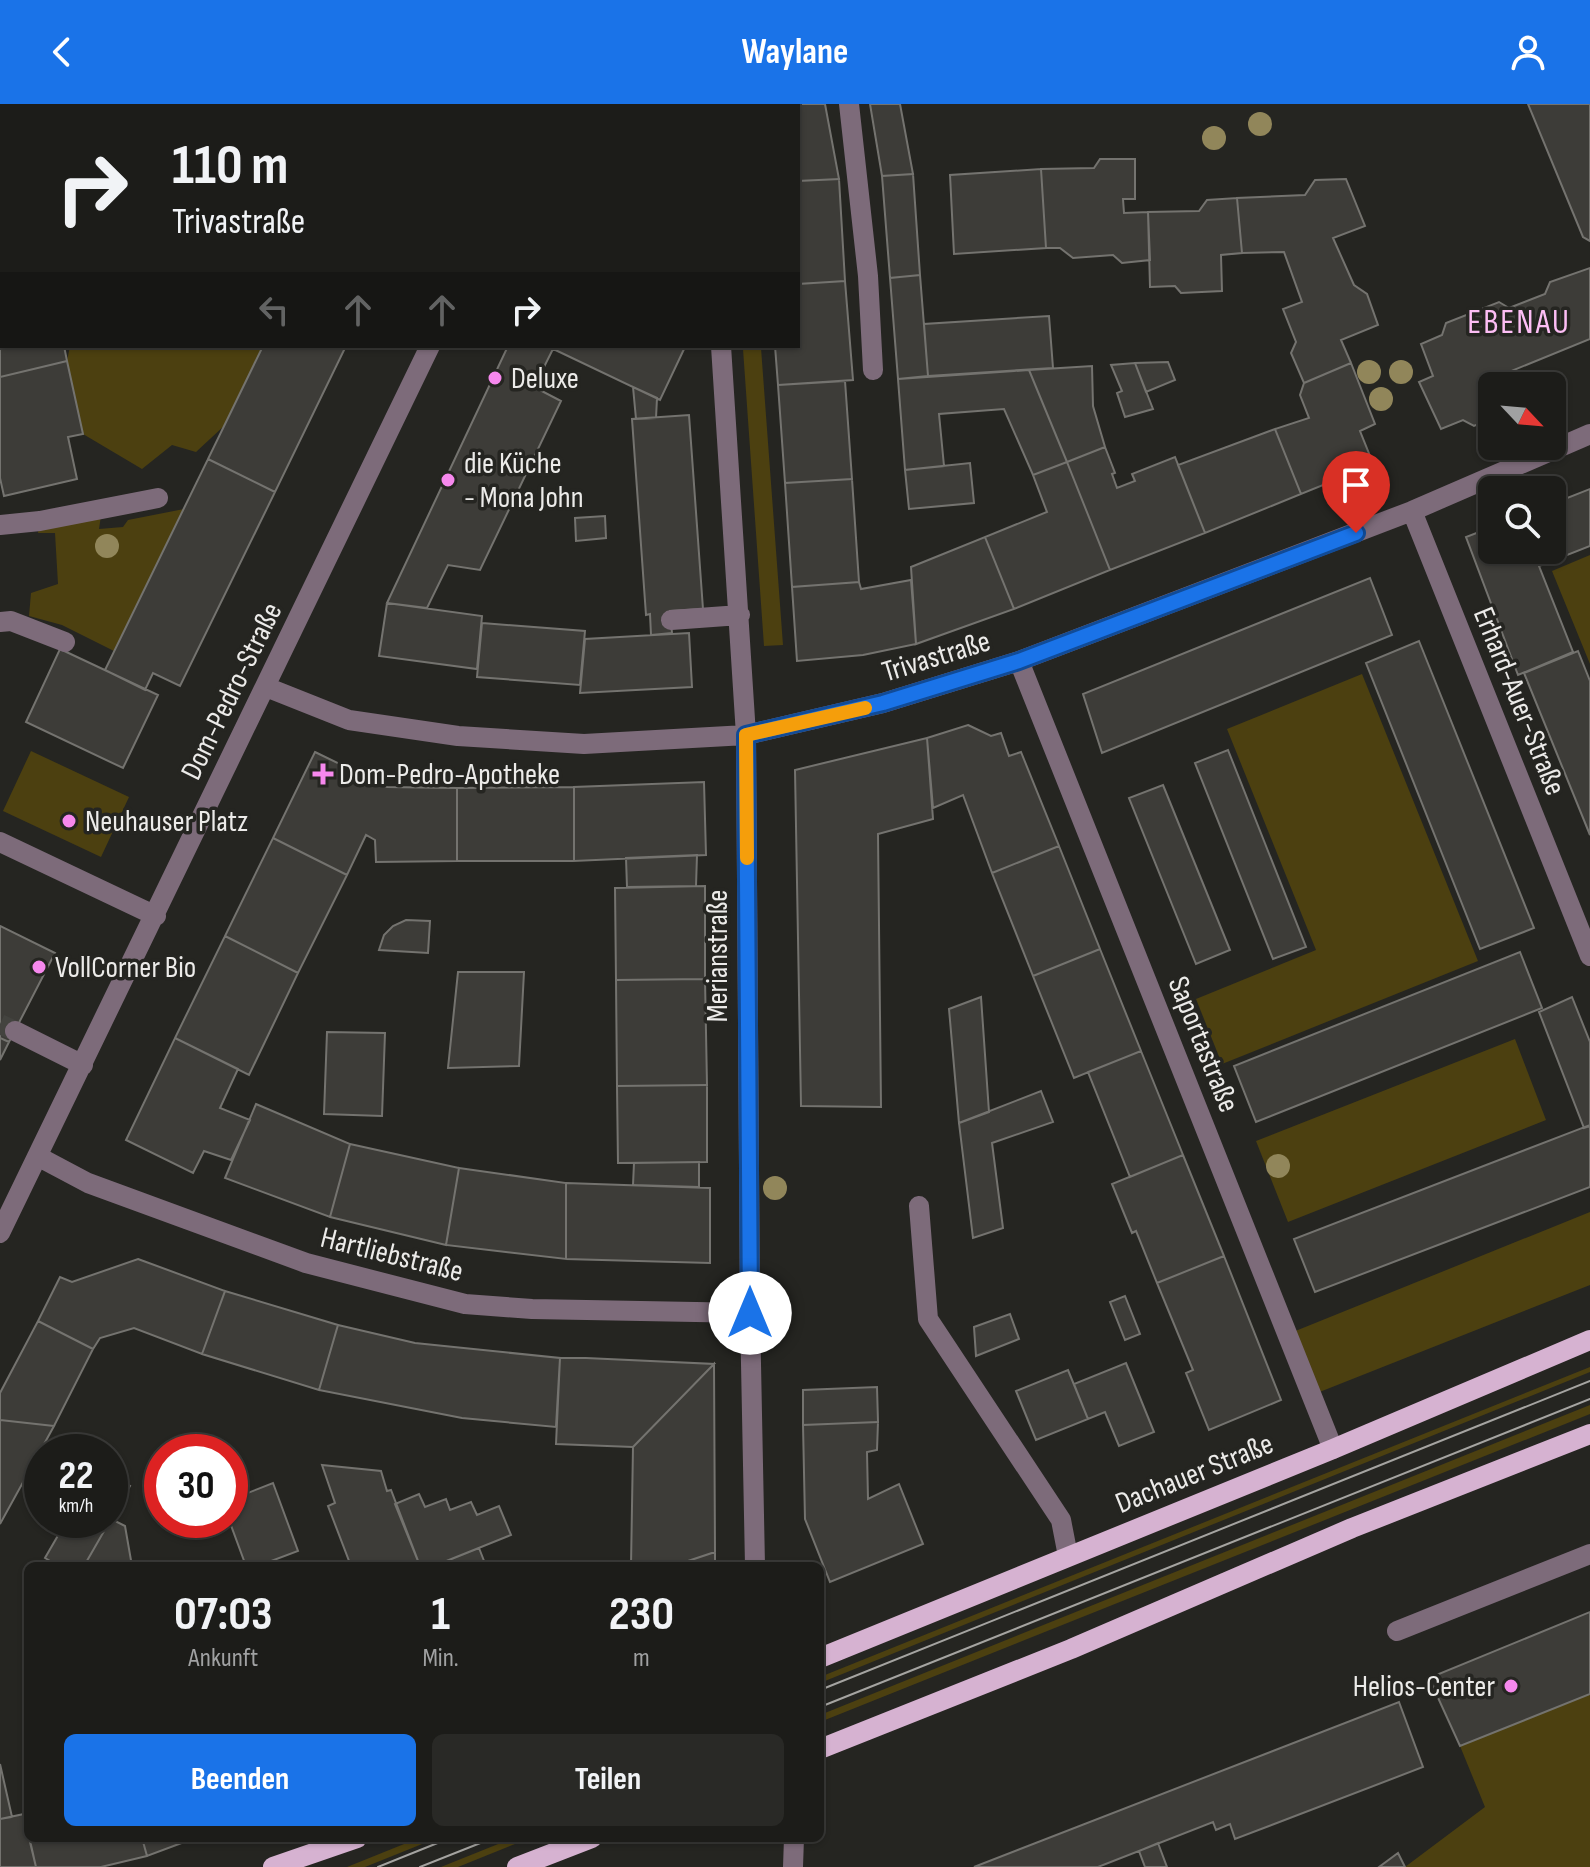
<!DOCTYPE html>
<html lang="de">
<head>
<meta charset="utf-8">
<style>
	:root { --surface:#1c1c19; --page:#292926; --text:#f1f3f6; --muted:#a0a1a2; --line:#3a3a38; --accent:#1a73e8 }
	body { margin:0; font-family:"Sofia Sans Condensed",sans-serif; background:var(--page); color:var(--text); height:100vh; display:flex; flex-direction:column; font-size:30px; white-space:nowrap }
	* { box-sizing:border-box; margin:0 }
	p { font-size:26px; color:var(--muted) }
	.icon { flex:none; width:44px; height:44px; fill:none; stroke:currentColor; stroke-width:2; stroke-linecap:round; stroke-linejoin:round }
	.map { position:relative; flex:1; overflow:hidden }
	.drawer { position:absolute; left:24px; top:1458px; width:800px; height:280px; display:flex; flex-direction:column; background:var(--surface); border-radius:12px; box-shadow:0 2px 6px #0004,0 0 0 2px var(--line) }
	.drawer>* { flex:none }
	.guide { position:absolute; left:0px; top:0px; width:800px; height:244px; box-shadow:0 2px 6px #0004,0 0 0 2px var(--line); background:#1c1c19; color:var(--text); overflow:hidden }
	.needle { width:52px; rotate:116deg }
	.fabs { position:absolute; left:1478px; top:268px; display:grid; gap:16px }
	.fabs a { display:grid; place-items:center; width:88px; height:88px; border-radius:12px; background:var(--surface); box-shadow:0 2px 6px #0004,0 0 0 2px var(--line); font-size:40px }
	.speed { position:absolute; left:24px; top:1330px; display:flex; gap:16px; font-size:40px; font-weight:700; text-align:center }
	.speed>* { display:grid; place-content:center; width:104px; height:104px; border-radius:50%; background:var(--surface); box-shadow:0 2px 6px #0004,0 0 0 2px var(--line); line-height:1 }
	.speed small { font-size:20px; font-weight:400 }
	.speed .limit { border:12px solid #d22; background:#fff; color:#111 }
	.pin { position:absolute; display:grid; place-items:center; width:68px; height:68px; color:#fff; margin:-82px -34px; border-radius:50% 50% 50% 0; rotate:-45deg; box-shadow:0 0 8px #0007 }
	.pin .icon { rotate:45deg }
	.me { position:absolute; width:88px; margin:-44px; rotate:0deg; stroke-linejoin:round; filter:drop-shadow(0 0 6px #0008) }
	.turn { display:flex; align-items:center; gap:28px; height:168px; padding:0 40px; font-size:36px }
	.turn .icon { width:104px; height:104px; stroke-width:2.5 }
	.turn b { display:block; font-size:56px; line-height:68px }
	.lanes { display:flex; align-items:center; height:76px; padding:0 40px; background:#0003; justify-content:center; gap:40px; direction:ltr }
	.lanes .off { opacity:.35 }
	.eta { display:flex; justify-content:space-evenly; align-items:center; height:136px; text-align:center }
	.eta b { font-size:48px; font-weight:700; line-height:56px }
	.button { display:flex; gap:16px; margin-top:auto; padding:16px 40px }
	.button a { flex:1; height:92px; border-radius:12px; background:var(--accent); color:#fff; font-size:32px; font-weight:700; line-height:92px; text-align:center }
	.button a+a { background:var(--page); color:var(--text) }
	header { display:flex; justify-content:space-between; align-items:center; height:104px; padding:0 40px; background:var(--accent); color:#fff; font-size:36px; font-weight:700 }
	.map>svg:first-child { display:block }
	.green { fill:#4c4010 }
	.building { fill:#3d3c38; stroke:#74736f; stroke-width:2 }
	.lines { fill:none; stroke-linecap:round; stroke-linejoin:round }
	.minor-tunnel { stroke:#43433f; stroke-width:20; stroke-dasharray:20 10; stroke-linecap:butt }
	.minor { stroke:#7d6b7a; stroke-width:20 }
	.major { stroke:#d6b2d1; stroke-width:20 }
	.tram { stroke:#a5a4a1; stroke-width:2 }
	.tree { fill:#91865a }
	.route-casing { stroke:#114b97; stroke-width:20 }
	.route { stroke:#1a73e8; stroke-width:14 }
	.slow { stroke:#f59e0b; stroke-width:14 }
	.poi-dot { fill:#f688ed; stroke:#252521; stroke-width:3 }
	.labels { text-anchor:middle; stroke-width:7; stroke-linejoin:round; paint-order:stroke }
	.poi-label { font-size:30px; fill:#ecebe9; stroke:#252521; text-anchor:start }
	.street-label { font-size:30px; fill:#ecebe9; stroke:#252521 }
	.quarter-label { font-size:34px; letter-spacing:2px; fill:#fdbef5; stroke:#252521 }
</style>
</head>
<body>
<header><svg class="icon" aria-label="back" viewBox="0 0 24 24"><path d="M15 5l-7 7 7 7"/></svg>Waylane<svg class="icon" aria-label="person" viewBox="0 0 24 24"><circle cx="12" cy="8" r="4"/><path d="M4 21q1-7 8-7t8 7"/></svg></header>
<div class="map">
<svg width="1590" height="1763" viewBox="0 0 1590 1763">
	<rect width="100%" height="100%" fill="#252521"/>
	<path class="green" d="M70,242H263L225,321L196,348L172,341L142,365L83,330L67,257Z
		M761,244L783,541L764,542L743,245Z
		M102,405L99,425L123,423L128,416L184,405L114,547L62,521L29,512L31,489L58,480L55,429H38L40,417Z
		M1590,451V560L1552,467Z
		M1362,570L1478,857L1222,960L1196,895L1316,846L1227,625Z
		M31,647L129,693L101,753L3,707Z
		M1515,935L1546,1016L1288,1118L1256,1037Z
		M1590,1108V1181L1312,1291L1288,1230Z
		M1590,1263V1268L820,1579V1573Z
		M1590,1301V1310L820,1618V1611Z
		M1590,1590V1763H1405L1485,1703L1460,1642Z
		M419,1734H437L365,1763H347Z
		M513,1734H530L458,1763H441Z"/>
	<path class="building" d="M752,0H825L839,75L798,77V2Z
		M870,0H900L913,70L882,72Z
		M1528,0H1590V137L1583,133Z
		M1100,55H1135V95H1123L1124,109L1148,108L1150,156L1122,159L1113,151L1073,154L1060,144H1046L1041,65L1094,64Z
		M1041,65L1046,144L954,150L950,71Z
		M913,70L920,171L890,174L882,72Z
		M839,75L845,177L798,180V77Z
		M1346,75L1365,122L1333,134L1354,181L1367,190L1378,221L1341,236L1351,259L1304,279L1291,249L1296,238L1283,205L1302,198L1284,148L1242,149L1237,94L1305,91L1315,76Z
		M1237,94L1242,149L1221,151L1222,187L1181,189L1175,182L1150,183L1148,108L1199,107L1207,96Z
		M0,122H2V242H64L67,257L0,273Z
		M1590,164V235L1499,272L1492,282V314L1474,322L1463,316L1441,325L1419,278L1433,272L1421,240L1442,231L1446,219L1499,198L1509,204L1545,190L1550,178Z
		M920,171L928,272L898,275L890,174Z
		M845,177L853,276L778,281L775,242H798V180Z
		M1049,212L1053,264L928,272L924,220Z
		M263,242H346L275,388L208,355Z
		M508,242H547L553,245L534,283L561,297L480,466L448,461L427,504L387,499Z
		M547,242H682L685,243L660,296Z
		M67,257L83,330L68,333L77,375L4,392L0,374V273Z
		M1168,258L1175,276L1146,288L1135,259Z
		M1135,259L1153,305L1125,313L1117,289L1122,287L1111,261Z
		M1351,259L1375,320L1360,327L1370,352L1344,363L1338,375L1301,390L1275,325L1309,314L1300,291L1304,279Z
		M1092,262L1093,302L1105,343L1067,358L1029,266Z
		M1029,266L1067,358L1033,371L1004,305L939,310L944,362L905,366L898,275Z
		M845,277L852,375L785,379L778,281Z
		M633,283L657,294L656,314L636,315Z
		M689,311L703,505L670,507L672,529L651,531L650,510L646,511L632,315Z
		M1275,325L1301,390L1205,429L1178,361Z
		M1105,343L1115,369L1112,370L1117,384L1135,377L1132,370L1175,353L1205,429L1110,466L1067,358Z
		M208,355L275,388L180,582L153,569L145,586L105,566Z
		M1067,358L1110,466L1014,505L985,433L1047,408L1033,371Z
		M970,359L974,399L909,405L905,366Z
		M852,375L859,478L792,483L785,379Z
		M1590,385V442L1539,462L1573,548L1518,571L1466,433L1492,423V446H1552V400Z
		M605,412L606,434L576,437L575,414Z
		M985,433L1014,505L916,540L911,463Z
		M1370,474L1392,531L1102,649L1083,590Z
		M911,476L916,540L863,551L797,557L792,483L859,478L861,485Z
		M387,499L482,512L477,565L379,552Z
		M482,519L585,527L580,581L477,573Z
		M689,529L692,583L580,589L585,535Z
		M1419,537L1534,824L1480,845L1366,559Z
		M60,545L158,591L123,664L26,618Z
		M1578,547L1590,577V731L1524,569Z
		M968,621L991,632L1001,629L1009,652L1021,648L1059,742L992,769L963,691L933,704L927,634Z
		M927,634L933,715L878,730L881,1003L801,1002L795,666Z
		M1228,646L1306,843L1273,855L1195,659Z
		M315,648L387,683L457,684V757L376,758L375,736L366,731L347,771L273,734Z
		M704,678L706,751L574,757V683Z
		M1163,681L1230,846L1196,860L1129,694Z
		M574,683V757H457V684Z
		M273,734L347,771L298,869L225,832Z
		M1059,742L1100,845L1033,872L992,769Z
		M697,751L696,782L627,783L626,754Z
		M705,782V875L616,876L615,784Z
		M406,816L430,817L428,849L379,846L384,831L393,822Z
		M0,822L55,849L9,938L0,934Z
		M225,832L298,869L249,971L175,934Z
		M1100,845L1141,947L1074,974L1033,872Z
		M1520,848L1542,904L1256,1018L1234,962Z
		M458,868H524L519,962L448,964Z
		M705,875L707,981L617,982L616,876Z
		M981,893L989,1008L959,1019L949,905Z
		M1572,893L1590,938V1022L1584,1024L1539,908Z
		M327,928L385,929L382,1012L324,1010Z
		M0,934L9,938L0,956Z
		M175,934L238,965L220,1004L250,1016L231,1056L204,1047L193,1069L126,1036Z
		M1141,947L1183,1051L1130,1073L1088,968Z
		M707,981V1058L618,1059L617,982Z
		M1041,987L1053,1018L992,1039L1003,1124L973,1134L959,1019Z
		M256,1000L350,1040L330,1113L225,1074Z
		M1590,1021V1083L1315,1188L1294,1135Z
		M350,1040L459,1064L446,1141L330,1113Z
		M1183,1051L1224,1152L1157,1179L1136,1127L1132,1129L1112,1080Z
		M699,1058V1083L633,1081L634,1059Z
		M459,1064L566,1079V1155L446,1141Z
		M566,1079L710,1084V1159L566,1155Z
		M1224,1152L1281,1296L1209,1326L1186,1269L1193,1266L1157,1179Z
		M138,1155L225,1187L202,1250L134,1224L100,1234L93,1245L38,1217L60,1173L72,1178Z
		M225,1187L338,1221L319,1286L202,1250Z
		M1125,1192L1140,1230L1125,1236L1110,1198Z
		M1010,1210L1019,1235L976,1252L974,1223Z
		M38,1217L93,1245L54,1322L0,1316V1289Z
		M338,1221L415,1239L560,1254L556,1323L462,1314L319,1286Z
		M560,1254H586L714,1260L633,1343L556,1340Z
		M1126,1259L1154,1328L1119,1342L1105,1308L1088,1315L1074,1280Z
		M714,1260L715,1448L673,1462H631L633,1343Z
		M1068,1266L1088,1315L1036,1336L1016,1287Z
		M877,1283L878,1318L803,1321V1286Z
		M0,1316L54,1322L0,1420Z
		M878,1318L877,1346L867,1348L868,1395L899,1380L923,1440L830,1478L805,1415L803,1321Z
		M322,1361L381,1367L387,1387L391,1386L420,1462H351L328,1402L335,1399Z
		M110,1371L130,1382L84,1462H59L45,1454L67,1416H110Z
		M273,1379L298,1447L258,1462H246L229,1416L230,1396Z
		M419,1390L425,1403L446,1395L450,1406L471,1398L477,1411L499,1402L511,1431L434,1462H420L395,1400Z
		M111,1415L125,1422L132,1462H84Z
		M479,1444L486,1462H434Z
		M715,1448V1462H673Z
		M1590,1508V1590L1460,1642L1429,1574Z
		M1399,1598L1423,1663L1235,1735L1230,1720L1216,1726L1213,1718L1098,1763H974Z
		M0,1660L12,1713L0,1715Z
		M24,1710L36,1763H0V1715Z
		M29,1734H142L147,1752L101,1763H36Z
		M142,1734H195L147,1752Z
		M1158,1739L1167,1763H1145L1139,1747Z
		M1398,1749L1405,1763H1379Z"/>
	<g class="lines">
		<path class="minor-tunnel" d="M0,920L15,927"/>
		<path class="minor" d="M680,0V2
			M849,0L868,172L873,266
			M558,2L564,0
			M0,100H2
			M721,242L746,631L750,1209L755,1462
			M1412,407L1590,852
			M0,421L40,417L158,394
			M671,516L740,511
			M0,518L11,517L65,538
			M1019,557L1333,1345
			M266,583L349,616L458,632L584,640L746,631L883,599L1019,557L1412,407L1590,330
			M0,738L156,812
			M15,927L83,961
			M39,1053L88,1079L306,1159L465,1200L532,1205L750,1209
			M919,1102L928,1215L1061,1416L1068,1452
			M0,1129L430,242
			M1397,1527L1590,1450
			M793,1763L794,1734"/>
		<path class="major" d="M820,1554L1333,1345L1590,1236
			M820,1645L1071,1545L1352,1424L1590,1330
			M273,1763L357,1734
			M517,1763L592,1734"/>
		<path class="tram" d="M820,1586L1590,1277
			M820,1603L1590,1295
			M378,1763L450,1734
			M420,1763L493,1734"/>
	</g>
	<g class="tree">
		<circle cx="1260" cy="20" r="12"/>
		<circle cx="1214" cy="34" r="12"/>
		<circle cx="1369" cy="268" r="12"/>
		<circle cx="1401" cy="268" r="12"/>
		<circle cx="1381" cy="295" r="12"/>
		<circle cx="107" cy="442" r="12"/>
		<circle cx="1278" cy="1062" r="12"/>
		<circle cx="775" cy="1084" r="12"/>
	</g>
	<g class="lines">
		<g class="route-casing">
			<path id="route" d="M750,1209L746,631L883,599L1019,557L1356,429"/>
		</g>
		<use href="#route" class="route"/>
		<path class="slow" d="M747,754L746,631L865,604"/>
	</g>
	<g class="poi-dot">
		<circle cx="495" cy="274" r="8"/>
		<circle cx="448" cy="376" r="8"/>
		<path d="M319 658h8v8h8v8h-8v8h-8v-8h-8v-8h8z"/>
		<circle cx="69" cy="717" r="8"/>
		<circle cx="39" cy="863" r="8"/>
		<circle cx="1511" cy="1582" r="8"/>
	</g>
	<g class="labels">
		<g class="poi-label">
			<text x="511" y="284">Deluxe</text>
			<text x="464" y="369">die Küche<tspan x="464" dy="34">- Mona John</tspan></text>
			<text x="339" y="680">Dom-Pedro-Apotheke</text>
			<text x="85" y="727">Neuhauser Platz</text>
			<text x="55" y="873">VollCorner Bio</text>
			<text x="1495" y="1592" text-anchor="end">Helios-Center</text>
		</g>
		<g class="street-label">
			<text transform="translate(936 552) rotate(-17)" y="10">Trivastraße</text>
			<text transform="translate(231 587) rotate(-64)" y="10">Dom-Pedro-Straße</text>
			<text transform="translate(1520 597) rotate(68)" y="10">Erhard-Auer-Straße</text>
			<text transform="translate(717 852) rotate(-90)" y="10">Merianstraße</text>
			<text transform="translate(1204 940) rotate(68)" y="10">Saportastraße</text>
			<text transform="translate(392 1150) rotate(14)" y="10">Hartliebstraße</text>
			<text transform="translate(1194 1369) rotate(-22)" y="10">Dachauer Straße</text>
		</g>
		<g class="quarter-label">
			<text x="1519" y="229">EBENAU</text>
		</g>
	</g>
</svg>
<div class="fabs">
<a><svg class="needle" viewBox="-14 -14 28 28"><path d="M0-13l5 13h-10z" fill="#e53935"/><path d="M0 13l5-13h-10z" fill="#a0a1a2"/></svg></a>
<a><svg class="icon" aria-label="search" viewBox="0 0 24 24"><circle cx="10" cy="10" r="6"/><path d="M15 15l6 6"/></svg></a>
</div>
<div class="speed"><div>22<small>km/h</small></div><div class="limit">30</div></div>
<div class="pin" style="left:1356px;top:429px;background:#d93025"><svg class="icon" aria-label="arrive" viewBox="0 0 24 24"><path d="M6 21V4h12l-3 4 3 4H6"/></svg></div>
<svg class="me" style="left:750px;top:1209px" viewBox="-20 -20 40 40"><circle r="19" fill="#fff"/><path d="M0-13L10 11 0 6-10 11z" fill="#1a73e8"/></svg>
<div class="guide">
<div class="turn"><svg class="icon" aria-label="right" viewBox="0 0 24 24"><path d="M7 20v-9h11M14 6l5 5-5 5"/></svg><div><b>110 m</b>Trivastraße</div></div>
<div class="lanes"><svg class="icon off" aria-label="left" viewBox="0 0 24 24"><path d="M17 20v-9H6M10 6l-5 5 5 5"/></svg><svg class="icon off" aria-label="ahead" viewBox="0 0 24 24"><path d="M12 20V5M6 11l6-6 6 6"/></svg><svg class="icon off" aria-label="ahead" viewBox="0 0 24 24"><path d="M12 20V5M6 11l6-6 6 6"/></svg><svg class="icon" aria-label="right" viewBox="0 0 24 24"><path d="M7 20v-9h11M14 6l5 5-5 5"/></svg></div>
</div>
<section class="drawer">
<div class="eta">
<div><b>07:03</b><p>Ankunft</p></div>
<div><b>1</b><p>Min.</p></div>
<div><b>230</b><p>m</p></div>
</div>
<div class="button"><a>Beenden</a><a>Teilen</a></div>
</section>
</div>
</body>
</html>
